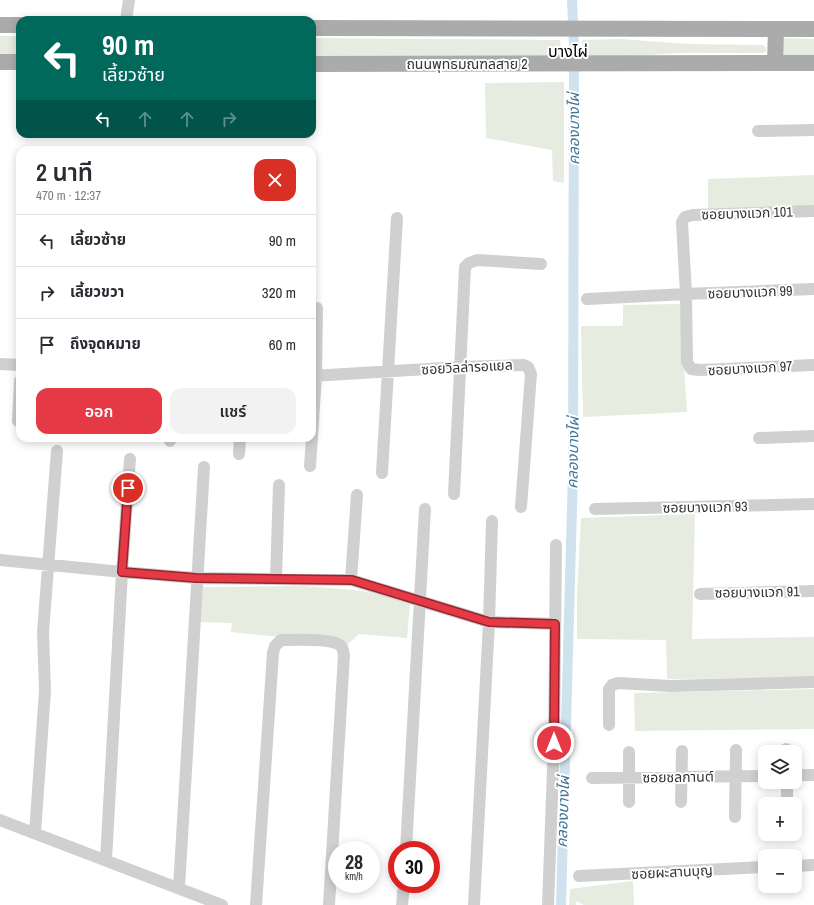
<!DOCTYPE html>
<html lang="th">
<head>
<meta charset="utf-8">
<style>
	:root { --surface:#fff; --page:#f2f2f3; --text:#2b2b33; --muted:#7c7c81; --line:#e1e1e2; --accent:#e63946 }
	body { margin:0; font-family:"Archivo Narrow","Noto Sans Thai",sans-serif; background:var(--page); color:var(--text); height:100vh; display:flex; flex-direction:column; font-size:15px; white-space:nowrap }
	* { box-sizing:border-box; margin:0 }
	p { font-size:13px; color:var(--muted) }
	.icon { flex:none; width:22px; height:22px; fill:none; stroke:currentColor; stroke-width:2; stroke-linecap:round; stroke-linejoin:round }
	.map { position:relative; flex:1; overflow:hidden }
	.side { position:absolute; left:16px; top:146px; width:300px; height:296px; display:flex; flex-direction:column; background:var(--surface); border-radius:12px; box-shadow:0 2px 10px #0003 }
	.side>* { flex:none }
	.top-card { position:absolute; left:16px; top:16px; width:300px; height:122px; border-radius:12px; box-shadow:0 2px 10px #0003; background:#00695c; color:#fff; overflow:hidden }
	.controls { position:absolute; left:758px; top:745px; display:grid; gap:8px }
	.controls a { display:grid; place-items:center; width:44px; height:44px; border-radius:8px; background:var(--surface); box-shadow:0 2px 10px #0003; font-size:20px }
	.speed { position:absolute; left:328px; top:841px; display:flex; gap:8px; font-size:20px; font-weight:700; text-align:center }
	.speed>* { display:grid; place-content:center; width:52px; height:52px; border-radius:50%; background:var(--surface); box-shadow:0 2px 10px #0003; line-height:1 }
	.speed small { font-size:10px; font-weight:400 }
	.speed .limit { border:6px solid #d22; background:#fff; color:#111 }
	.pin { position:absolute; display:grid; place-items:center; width:34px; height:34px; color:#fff; margin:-17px; border:2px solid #fff; border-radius:50%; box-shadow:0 1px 4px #0007 }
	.me { position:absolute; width:44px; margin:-22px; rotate:0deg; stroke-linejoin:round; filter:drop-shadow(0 0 3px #0008) }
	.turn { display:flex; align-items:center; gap:14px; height:84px; padding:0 20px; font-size:18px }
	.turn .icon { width:52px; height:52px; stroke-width:2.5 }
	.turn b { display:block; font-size:28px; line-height:34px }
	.lanes { display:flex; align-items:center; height:38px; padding:0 20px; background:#0003; justify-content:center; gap:20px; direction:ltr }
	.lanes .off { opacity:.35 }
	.round { display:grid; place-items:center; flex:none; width:42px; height:42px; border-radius:12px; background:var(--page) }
	.head { display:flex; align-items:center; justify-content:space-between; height:68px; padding:0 20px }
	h1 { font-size:24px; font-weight:600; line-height:30px }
	.primary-button { display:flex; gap:8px; margin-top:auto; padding:8px 20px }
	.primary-button a { flex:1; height:46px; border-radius:12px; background:var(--accent); color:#fff; font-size:16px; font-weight:600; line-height:46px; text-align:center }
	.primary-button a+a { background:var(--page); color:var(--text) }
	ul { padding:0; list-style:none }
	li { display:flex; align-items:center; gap:12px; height:52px; padding:0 20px; border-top:1px solid var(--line) }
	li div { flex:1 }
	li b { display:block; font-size:15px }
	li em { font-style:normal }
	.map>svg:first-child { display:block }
	.green { fill:#e6ecdf }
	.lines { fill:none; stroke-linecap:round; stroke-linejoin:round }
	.canal { stroke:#cfe2ee; stroke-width:10 }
	.minor { stroke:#d0d0d0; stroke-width:12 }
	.major { stroke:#ababab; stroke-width:16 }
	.route-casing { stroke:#96252e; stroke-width:10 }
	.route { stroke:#e63946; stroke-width:7 }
	.labels { text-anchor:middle; stroke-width:4; stroke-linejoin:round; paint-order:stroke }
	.street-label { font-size:14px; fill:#333; stroke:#fff }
	.water-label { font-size:15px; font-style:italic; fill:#3f7597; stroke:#fff }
	.quarter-label { font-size:16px; fill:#000; stroke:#fff }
</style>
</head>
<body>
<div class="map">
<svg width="814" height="905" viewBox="0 0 814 905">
	<rect width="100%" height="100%" fill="#fff"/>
	<path class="green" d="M0,36H20V56H0Z
		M312,38L560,40L562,57L312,56Z
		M782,38L814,39V59H778Z
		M620,39L689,44L763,45L766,48V52L761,53H681L613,57H582V40Z
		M564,82V183L553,181L552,150L486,138L485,83Z
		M814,175V206L708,210V179Z
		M680,304L687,412L583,417L581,326H623V305Z
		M695,514L692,639L814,637V678L667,679L666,640L577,639V595L581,518Z
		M301,586L357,590L381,595L410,604L407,638L359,634L348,644L231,632L232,623L199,622L201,587Z
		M814,689V729L635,731L634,693Z
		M633,881L634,905H584L576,901V905H569L570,889Z"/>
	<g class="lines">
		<path class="canal" d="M561,905L573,472L574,45L572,0"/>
		<path class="minor" d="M126,20L129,0
			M758,131L814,130
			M814,211L693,215L685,217L682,222L686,294L687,362L691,369L700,370L814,365
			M587,299L686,294L814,289
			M0,364L20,365
			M312,376L460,367L524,365L528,367L531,374L521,507
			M18,421L20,381
			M312,436L316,376L317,308
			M759,438L814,436
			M170,441V438
			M239,454L240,438
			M310,466L312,438
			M382,473L397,218
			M454,494L465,267L469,263L477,260L541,264
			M595,509L814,504
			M0,560L122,572L196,578L351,580L489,622L555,624
			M276,579L279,485
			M351,580L357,495
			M700,594L814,591
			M609,725V689L612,685L618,683L670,686L814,682
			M786,749V752
			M795,775H814
			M592,778L765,776
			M787,782V800
			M629,802V752
			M681,802L682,751
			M735,817L736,750
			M0,820L222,905
			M35,833L45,691L43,632L57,451
			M406,850L425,509
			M106,860L122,572L130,459
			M795,866L814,865
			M579,876L765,867
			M179,888L204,467
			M256,905L273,653L275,646L281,640C293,640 333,638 341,646C343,648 343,652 344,655L329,905
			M402,905L404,884
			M474,905L489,622L492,521
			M548,905L554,743L556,545"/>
		<path class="major" d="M0,25H20
			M312,28L814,29
			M0,62H20
			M775,63L776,29
			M312,64L814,63"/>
	</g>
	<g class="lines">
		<g class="route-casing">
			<path id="route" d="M128,488L122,572L196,578L352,580L489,622L555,624L554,743"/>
		</g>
		<use href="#route" class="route"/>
	</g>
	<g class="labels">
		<g class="street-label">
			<text x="467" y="69">ถนนพุทธมณฑลสาย 2</text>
			<text transform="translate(747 213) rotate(-2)" y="5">ซอยบางแวก 101</text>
			<text transform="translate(750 292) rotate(-2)" y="5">ซอยบางแวก 99</text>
			<text transform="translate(467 367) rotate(-3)" y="5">ซอยวิลล่ารอแยล</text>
			<text transform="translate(750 368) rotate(-3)" y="5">ซอยบางแวก 97</text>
			<text transform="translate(705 507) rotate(-1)" y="5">ซอยบางแวก 93</text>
			<text transform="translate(757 592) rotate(-1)" y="5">ซอยบางแวก 91</text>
			<text transform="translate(678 777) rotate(-1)" y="5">ซอยชลกานต์</text>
			<text transform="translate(672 872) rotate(-3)" y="5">ซอยผะสานบุญ</text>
		</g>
		<g class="water-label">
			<text transform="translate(574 129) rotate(-90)" y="5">คลองบางไผ่</text>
			<text transform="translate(573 453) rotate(-89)" y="5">คลองบางไผ่</text>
			<text transform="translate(563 812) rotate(-88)" y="5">คลองบางไผ่</text>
		</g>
		<g class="quarter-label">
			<text x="568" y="57">บางไผ่</text>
		</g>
	</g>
</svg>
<div class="controls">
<a><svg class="icon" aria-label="layers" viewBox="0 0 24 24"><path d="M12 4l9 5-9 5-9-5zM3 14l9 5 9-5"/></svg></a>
<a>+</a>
<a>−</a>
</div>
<div class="speed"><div>28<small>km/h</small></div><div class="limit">30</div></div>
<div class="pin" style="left:128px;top:488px;background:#d93025"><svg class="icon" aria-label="arrive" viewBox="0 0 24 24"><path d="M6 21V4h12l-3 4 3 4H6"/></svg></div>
<svg class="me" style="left:554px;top:743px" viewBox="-20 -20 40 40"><circle r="17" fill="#e63946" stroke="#fff" stroke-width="3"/><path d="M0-11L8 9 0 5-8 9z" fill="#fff"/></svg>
<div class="top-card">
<div class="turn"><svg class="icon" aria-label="left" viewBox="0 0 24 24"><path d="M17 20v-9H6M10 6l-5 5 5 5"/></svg><div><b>90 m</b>เลี้ยวซ้าย</div></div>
<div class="lanes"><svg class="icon" aria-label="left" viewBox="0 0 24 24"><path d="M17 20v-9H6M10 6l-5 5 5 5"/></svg><svg class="icon off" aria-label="ahead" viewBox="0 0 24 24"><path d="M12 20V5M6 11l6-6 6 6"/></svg><svg class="icon off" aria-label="ahead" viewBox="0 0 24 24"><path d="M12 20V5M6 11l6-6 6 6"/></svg><svg class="icon off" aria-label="right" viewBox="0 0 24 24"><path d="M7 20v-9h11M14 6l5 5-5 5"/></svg></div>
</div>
<section class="side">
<div class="head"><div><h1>2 นาที</h1><p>470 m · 12:37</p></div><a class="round" style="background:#d93025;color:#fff"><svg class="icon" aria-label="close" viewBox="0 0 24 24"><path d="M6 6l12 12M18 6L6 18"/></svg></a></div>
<ul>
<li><svg class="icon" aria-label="left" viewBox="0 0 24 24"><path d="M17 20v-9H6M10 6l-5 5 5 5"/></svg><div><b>เลี้ยวซ้าย</b></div><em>90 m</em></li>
<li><svg class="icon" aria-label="right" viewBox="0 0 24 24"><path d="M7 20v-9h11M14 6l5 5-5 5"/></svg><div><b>เลี้ยวขวา</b></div><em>320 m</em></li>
<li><svg class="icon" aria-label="arrive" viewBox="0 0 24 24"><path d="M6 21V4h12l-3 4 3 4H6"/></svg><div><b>ถึงจุดหมาย</b></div><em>60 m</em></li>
</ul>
<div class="primary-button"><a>ออก</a><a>แชร์</a></div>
</section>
</div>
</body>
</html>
